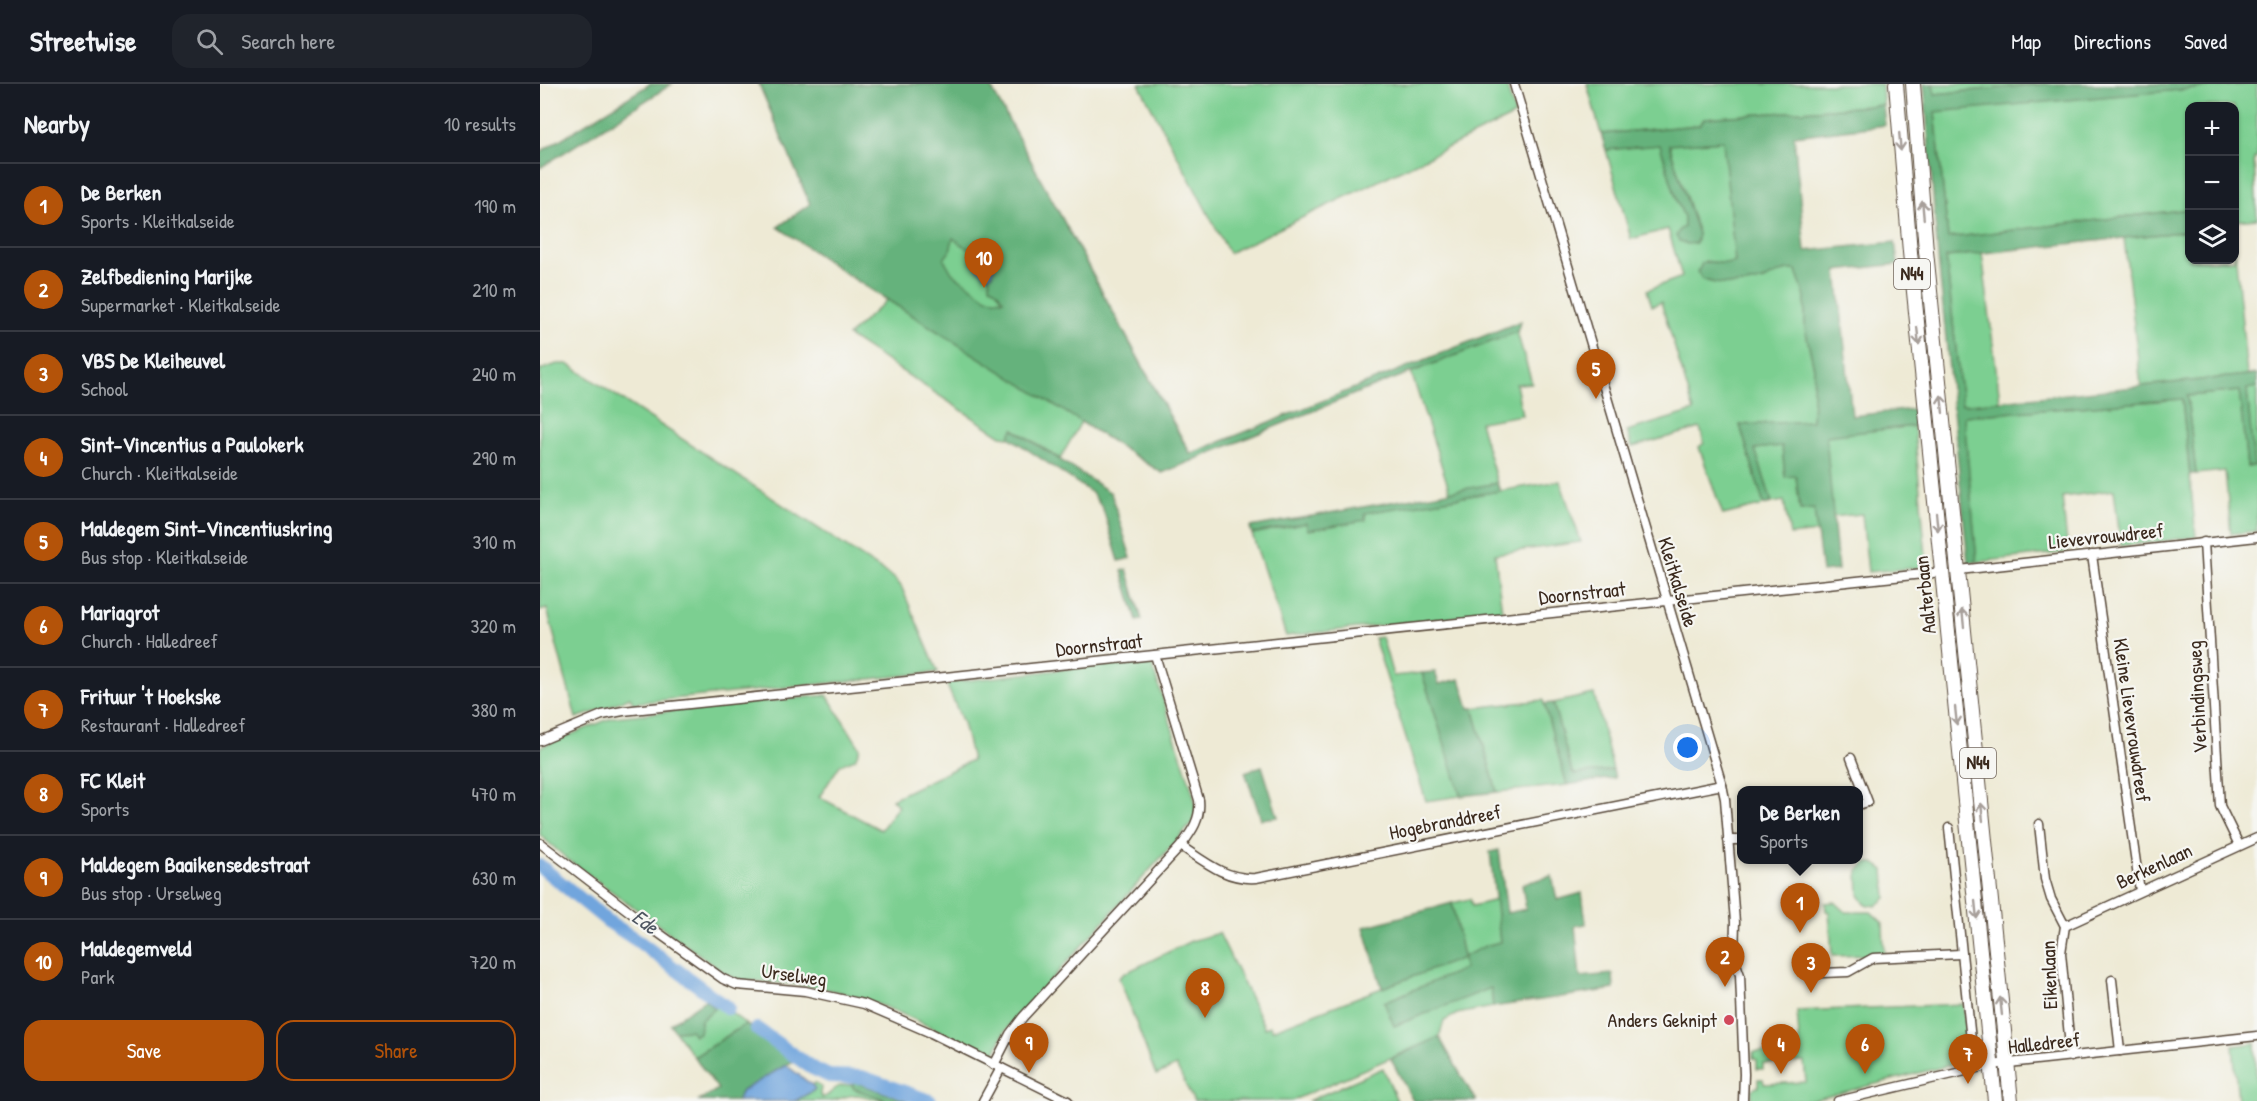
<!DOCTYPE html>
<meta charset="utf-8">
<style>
body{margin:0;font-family:"Patrick Hand",sans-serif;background:#20242c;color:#f1f3f6}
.controls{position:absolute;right:18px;top:18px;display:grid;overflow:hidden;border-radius:12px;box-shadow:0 2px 4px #0004}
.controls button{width:54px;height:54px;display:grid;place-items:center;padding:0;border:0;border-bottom:2px solid #363941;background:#171b24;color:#f1f3f6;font:30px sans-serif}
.you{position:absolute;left:1148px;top:664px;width:21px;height:21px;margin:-15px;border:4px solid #fff;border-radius:50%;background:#1a73e8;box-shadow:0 0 0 9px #1a73e833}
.badge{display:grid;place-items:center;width:39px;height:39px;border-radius:50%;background:#b45309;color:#fff;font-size:20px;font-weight:700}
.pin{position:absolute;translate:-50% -50px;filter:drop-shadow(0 2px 3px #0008)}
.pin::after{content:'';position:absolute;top:32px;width:21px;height:18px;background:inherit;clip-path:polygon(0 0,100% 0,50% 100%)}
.popup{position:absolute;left:1197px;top:702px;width:126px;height:78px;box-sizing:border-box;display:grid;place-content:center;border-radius:12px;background:#171b24;filter:drop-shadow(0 2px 4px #0005);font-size:20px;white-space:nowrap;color:#9ea1a6}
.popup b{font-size:22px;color:#f1f3f6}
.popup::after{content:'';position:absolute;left:50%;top:100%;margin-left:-12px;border:12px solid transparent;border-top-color:#171b24}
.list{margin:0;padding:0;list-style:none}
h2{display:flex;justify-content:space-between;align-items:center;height:78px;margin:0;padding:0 24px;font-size:26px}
h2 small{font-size:20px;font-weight:400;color:#9ea1a6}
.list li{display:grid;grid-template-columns:39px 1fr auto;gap:18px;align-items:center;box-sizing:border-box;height:84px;padding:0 24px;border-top:2px solid #363941}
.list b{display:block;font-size:22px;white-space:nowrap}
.list p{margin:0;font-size:20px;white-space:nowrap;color:#9ea1a6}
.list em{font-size:20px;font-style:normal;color:#9ea1a6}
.actions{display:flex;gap:12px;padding:18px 24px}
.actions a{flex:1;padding:14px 0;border:2px solid #b45309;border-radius:18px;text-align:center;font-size:21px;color:#b45309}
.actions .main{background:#b45309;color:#fff}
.icon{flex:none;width:33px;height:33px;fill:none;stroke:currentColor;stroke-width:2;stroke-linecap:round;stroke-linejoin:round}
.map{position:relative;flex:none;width:1717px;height:1017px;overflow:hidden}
header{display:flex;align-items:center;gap:36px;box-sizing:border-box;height:84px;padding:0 30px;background:#171b24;border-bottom:2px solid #363941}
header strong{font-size:28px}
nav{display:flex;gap:33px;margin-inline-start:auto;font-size:21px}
.search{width:420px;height:54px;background:#20242c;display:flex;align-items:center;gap:15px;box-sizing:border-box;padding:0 21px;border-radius:18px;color:#9ea1a6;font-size:22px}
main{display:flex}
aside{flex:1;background:#171b24}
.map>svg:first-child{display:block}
.green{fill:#7ccf91;stroke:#5c7c58;stroke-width:1.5}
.forest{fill:#65b27b;stroke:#506e4c;stroke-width:1.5;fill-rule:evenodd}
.water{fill:#71a5dd;stroke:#56687e;stroke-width:1.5}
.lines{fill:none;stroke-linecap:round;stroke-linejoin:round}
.river{stroke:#71a5dd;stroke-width:14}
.minor-casing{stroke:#564739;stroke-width:11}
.trunk-casing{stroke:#564739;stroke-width:16}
.minor{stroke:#fff;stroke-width:8}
.trunk{stroke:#fff;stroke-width:14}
.oneway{stroke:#a79f9a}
.poi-dot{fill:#d1495b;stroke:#f6f6f2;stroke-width:2}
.labels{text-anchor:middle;stroke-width:4.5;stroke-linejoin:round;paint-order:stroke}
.shield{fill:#f6f6f2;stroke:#73675e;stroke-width:1.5}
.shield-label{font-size:18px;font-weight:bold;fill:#3b2a1e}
.street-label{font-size:20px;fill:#3b2a1e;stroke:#f6f6f2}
.poi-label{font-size:20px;fill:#3b2a1e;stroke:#f6f6f2;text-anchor:end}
.water-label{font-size:21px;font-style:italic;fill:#4e5561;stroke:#f6f6f2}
</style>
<header>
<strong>Streetwise</strong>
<div class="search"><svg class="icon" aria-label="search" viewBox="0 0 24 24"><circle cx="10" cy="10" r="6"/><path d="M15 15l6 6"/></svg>Search here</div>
<nav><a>Map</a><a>Directions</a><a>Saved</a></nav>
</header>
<main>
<aside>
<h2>Nearby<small>10 results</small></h2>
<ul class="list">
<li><span class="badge">1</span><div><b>De Berken</b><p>Sports · Kleitkalseide</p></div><em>190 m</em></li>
<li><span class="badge">2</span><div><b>Zelfbediening Marijke</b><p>Supermarket · Kleitkalseide</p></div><em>210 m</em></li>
<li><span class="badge">3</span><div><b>VBS De Kleiheuvel</b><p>School</p></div><em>240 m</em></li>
<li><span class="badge">4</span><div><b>Sint-Vincentius a Paulokerk</b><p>Church · Kleitkalseide</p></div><em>290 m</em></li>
<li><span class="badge">5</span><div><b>Maldegem Sint-Vincentiuskring</b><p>Bus stop · Kleitkalseide</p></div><em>310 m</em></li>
<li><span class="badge">6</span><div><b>Mariagrot</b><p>Church · Halledreef</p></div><em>320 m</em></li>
<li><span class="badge">7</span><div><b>Frituur 't Hoekske</b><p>Restaurant · Halledreef</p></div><em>380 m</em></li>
<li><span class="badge">8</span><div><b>FC Kleit</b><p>Sports</p></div><em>470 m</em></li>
<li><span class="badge">9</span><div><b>Maldegem Baaikensedestraat</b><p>Bus stop · Urselweg</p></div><em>630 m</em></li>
<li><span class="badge">10</span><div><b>Maldegemveld</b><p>Park</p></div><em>720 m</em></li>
</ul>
<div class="actions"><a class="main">Save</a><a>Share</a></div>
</aside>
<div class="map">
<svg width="1717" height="1017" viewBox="0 0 1717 1017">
<rect width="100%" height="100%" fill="#f6f6f2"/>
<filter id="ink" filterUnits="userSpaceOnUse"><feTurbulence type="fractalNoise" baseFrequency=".0167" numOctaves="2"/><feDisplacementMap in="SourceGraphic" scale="12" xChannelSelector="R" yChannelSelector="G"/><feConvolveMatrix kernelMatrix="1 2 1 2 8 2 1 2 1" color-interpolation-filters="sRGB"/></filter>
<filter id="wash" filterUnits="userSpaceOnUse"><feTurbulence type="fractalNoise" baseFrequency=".008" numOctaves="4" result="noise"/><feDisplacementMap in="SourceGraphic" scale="24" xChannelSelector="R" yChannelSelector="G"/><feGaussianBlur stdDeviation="1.35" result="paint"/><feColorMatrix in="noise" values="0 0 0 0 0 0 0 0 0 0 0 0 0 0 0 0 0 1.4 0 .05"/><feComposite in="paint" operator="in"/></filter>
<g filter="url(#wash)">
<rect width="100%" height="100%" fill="#eeead5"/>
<!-- green -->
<g class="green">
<polygon points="219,0 449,0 654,376 622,389 541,338 520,375 474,345 469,353 461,352 308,252 347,216 238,143 270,120"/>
<polygon points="599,0 966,0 975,31 689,169"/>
<polygon points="1047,0 1342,0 1343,21 1165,34 1159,41 1061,50"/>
<polygon points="1393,0 1506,0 1394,10"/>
<polygon points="1707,0 1717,0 1717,73 1714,74 1717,135 1695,137 1694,22 1650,22 1649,125 1408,154 1395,27"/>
<path d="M1184,57L1195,178L1190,180L1165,177L1158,188L1162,195C1179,202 1202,202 1220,197C1233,193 1242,184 1256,186L1265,213V244L1274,284L1272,337L1200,341L1224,421L1183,431L1159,363L1164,359L1160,344L1092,363L1087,347L1154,327L1121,218L1112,222L1107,206L1142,193L1128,145L1091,155L1066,66L1120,60L1137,117L1144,133V143L1158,150L1129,60Z"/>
<polygon points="1649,147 1650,176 1694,176 1695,165 1707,291 1601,302 1584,154"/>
<polygon points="1442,169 1460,317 1422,321 1406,173"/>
<polygon points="977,248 992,299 976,300 982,331 940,338 957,399 910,408 871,288"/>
<polygon points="17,280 28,280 354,494 361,502 398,588 93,619 90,613 61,626 36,634 7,525 0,527 0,286"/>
<polygon points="1717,303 1717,447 1691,450 1685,387 1656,390 1647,312 1700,307 1707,383 1713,382 1707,304"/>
<polygon points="1642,315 1656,453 1581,462 1574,406 1522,413 1528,468 1437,478 1423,332"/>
<polygon points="1374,342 1387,483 1328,488 1322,430 1292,433 1285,351"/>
<polygon points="1242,361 1245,392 1256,392 1260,426 1274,425 1277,448 1250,451 1244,417 1232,419 1215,365"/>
<polygon points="1020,397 1041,458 955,470 962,528 746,552 712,450 767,439 769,446 825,436 824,429"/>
<polygon points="842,553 853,592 882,589 921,712 886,717 834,554"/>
<path d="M603,576L609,577L612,581L654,712L656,726L652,739L465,947L453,973C399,948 345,917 286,905C258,899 228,898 199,896L189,892L27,775L0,751V663L74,633L287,611L320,664L315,675L300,681L279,713L341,746L358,722L352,715L432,676L423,639L406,599Z"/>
<polygon points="1054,610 1073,686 1035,690 1032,688 1013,619"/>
<polygon points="1003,616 1027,701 957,708 933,624"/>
<polygon points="1327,779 1334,779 1344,786 1346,814 1336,822 1325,820 1319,811 1318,786"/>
<polygon points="930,815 932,822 956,816 960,858 945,862 925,884 854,942 951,903 953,923 917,930 904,937 899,953 751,1017 654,1017 636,982 616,991 579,894 583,890 651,857 679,849 725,944 730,942 732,946 923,873 912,819"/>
<polygon points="1295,818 1306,828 1331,828 1343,839 1344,871 1292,872 1289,828 1286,827 1285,819"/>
<polygon points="170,913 206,940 154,973 135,947 150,946 159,942 161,936 175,924 165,916"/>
<polygon points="1423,920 1430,976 1269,1017 1211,1017 1212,1005 1218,1003 1218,995 1223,995 1224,1000 1266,998 1264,978 1223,980 1223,985 1217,985 1217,976 1213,974 1213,968 1260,966 1257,927"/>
<polygon points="1715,959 1717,1017 1698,1017 1693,962"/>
<polygon points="843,984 857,1017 768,1017"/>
<path d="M275,999L281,1003L280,1010L282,1014C295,1010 291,1000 312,1001L314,1005L345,1015C334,1017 328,1012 317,1011C307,1011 299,1016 289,1017C278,1017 267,1017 255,1017L273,1007L272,1001Z"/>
</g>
<!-- forest -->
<g class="forest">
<polygon points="110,0 132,0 0,84 0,68"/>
<path d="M219,0H449L650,370L981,237L977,248L817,309L622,389L308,191L238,143L270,120ZM413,154C426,164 437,172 454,173L452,190L449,192L450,202L457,207L463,216L447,214L412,189L404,175L410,167Z"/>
<polygon points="1384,0 1393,0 1395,10 1506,0 1707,0 1395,28 1408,154 1649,125 1649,147 1406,173 1422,321 1717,290 1717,303 1707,305 1714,382 1707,383 1699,307 1647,312 1656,390 1650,390 1642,315 1424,332 1437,478 1428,479 1398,174"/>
<path d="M1343,21L1345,41L1254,52L1265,167L1355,158L1358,180L1297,187L1312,332L1373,325L1374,342L1286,352L1298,486L1282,488L1274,425L1260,426L1256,392L1245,393L1242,362L1215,365L1232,419L1224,421L1200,341L1272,337L1274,284L1265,244V213L1256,186C1243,184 1233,193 1220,197C1202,202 1179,202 1162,195L1158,188L1162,179C1173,175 1184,183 1195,178L1183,57L1129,61L1158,150L1156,159L1147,160L1139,157L1136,152L1140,145L1144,143V133L1137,117L1120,61L1066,66L1061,50L1159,41L1165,34Z"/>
<polygon points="473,345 571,409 591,474 579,477 563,425 552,409 469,353"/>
<polygon points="957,399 960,407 825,429 826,436 768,446 766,439 712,450 710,443"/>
<polygon points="587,485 602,536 597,537 582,487"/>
<polygon points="895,588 899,600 920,595 929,624 933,624 957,708 921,712 882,589"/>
<polygon points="1013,619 1032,688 1035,690 1073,686 1075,694 1027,701 1004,620"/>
<polygon points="722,682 738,733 721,735 705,688"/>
<polygon points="959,766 967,829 986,825 982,800 1012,792 1017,816 1042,809 1046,840 1035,842 1040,893 1073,890 1074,905 953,923 951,904 854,942 844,918 924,885 923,874 842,904 824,843 912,819 923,873 945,862 960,858 950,768"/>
<polygon points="165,916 175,924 161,936 159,949 154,951 150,946 135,947 130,940"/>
<polygon points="206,940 256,975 202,1007 197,1017 159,1017 178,1005 154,973"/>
<polygon points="899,953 936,1017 873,1017 851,975"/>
<polygon points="315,998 367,1017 342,1017 344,1015 314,1005 312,1001"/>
</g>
<!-- water -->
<g class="water">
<polygon points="432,172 454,173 456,180 452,190 447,193 431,179"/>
<polygon points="246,981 272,1001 275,1005 273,1007 255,1017 197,1017 202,1007"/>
</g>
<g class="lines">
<!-- river -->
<g class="river">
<polyline points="0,782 69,838 98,857 188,924"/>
<polyline points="217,945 272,984 289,992 322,993 390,1017"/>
</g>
</g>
</g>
<g filter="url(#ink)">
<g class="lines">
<defs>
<g id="minor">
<polyline points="974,0 1182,701 1185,715 1195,838 1194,874 1200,891 1204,990 1203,1017"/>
<polyline points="1664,458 1680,722 1699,761"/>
<polyline points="1552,471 1600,807"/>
<polyline points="1419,486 1717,453"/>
<polyline points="0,657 62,631 83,627 1402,488"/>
<polyline points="1311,674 1328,718 1318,721"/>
<polyline points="1499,740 1505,795 1511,815 1525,842 1521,869 1531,973"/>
<polyline points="1409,744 1434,985"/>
<polyline points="1188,756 1202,756"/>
<polyline points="0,759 99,835 183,895 197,901 265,907 324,920 391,949 528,1017"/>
<path d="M641,762C665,778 686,796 716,794L1182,701"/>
<polyline points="1525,842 1717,754"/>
<polyline points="1282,889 1308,888 1333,874 1421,870"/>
<polyline points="1572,896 1580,967"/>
<path d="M454,981L470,950L483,933L641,762C652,747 661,735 659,716L615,571"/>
<polyline points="443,1017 461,984"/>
<polyline points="1298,1017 1451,981 1717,952"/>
</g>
<g id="trunk">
<polyline points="1356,0 1370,168 1455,1017"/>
<polyline points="1373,0 1386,167 1471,1017"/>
</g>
</defs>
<!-- minor casing -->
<use href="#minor" class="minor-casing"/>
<!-- trunk casing -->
<use href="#trunk" class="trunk-casing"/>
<!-- minor -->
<use href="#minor" class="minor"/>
<!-- trunk -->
<use href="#trunk" class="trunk"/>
</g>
<!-- one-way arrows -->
<defs><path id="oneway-shaft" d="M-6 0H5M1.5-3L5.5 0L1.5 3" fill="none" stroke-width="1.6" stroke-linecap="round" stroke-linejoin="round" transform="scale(1.5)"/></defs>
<g class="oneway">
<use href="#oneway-shaft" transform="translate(1360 58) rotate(85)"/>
<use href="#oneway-shaft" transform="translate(1383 126) rotate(-95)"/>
<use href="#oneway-shaft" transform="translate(1378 252) rotate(84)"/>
<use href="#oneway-shaft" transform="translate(1402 320) rotate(-96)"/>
<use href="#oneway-shaft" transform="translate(1397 438) rotate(84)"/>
<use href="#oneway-shaft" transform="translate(1423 534) rotate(-96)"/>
<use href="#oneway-shaft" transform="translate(1416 632) rotate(84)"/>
<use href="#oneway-shaft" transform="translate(1442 728) rotate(-96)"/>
<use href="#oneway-shaft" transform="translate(1436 826) rotate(84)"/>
<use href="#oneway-shaft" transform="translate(1461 922) rotate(-96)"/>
</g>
</g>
<!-- markers -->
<circle class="poi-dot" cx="1189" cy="936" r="6"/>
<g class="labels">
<!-- shield labels -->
<g class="shield">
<rect x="1354" y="175" width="36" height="30" rx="4.5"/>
<rect x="1420" y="664" width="36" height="30" rx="4.5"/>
</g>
<g class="shield-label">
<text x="1372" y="196">N44</text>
<text x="1438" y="685">N44</text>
</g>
<!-- street labels -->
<g class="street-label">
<text transform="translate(1566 452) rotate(-6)" y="7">Lievevrouwdreef</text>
<text transform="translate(1138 498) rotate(73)" y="7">Kleitkalseide</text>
<text transform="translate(1042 509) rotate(-6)" y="7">Doornstraat</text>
<text transform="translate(1385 511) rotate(-96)" y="7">Aalterbaan</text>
<text transform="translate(559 561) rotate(-6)" y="7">Doornstraat</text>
<text transform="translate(1657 613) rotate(-93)" y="7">Verbindingsweg</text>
<text transform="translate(1592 636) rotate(82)" y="7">Kleine Lievevrouwdreef</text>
<text transform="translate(905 738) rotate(-11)" y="7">Hogebranddreef</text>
<text transform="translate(1614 782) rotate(-25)" y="7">Berkenlaan</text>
<text transform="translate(254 891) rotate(8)" y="7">Urselweg</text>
<text transform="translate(1509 891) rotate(-92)" y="7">Eikenlaan</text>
<text transform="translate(1504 959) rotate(-6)" y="7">Halledreef</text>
</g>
<!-- poi labels -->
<g class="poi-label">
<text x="1177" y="943">Anders Geknipt</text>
</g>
<!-- water labels -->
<g class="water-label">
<text transform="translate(105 838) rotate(36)" y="7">Ede</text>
</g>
</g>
</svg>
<div class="controls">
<button>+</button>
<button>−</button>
<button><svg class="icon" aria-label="layers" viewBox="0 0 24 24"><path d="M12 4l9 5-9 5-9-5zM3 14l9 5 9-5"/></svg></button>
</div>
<div class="you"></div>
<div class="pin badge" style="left:1260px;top:849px">1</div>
<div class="popup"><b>De Berken</b>Sports</div>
<div class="pin badge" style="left:1185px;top:903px">2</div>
<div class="pin badge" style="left:1271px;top:909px">3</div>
<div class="pin badge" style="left:1241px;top:990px">4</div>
<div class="pin badge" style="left:1056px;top:315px">5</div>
<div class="pin badge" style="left:1325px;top:990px">6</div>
<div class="pin badge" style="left:1428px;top:1000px">7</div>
<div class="pin badge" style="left:665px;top:934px">8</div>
<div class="pin badge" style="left:489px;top:989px">9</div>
<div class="pin badge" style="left:444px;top:204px">10</div>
</div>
</main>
